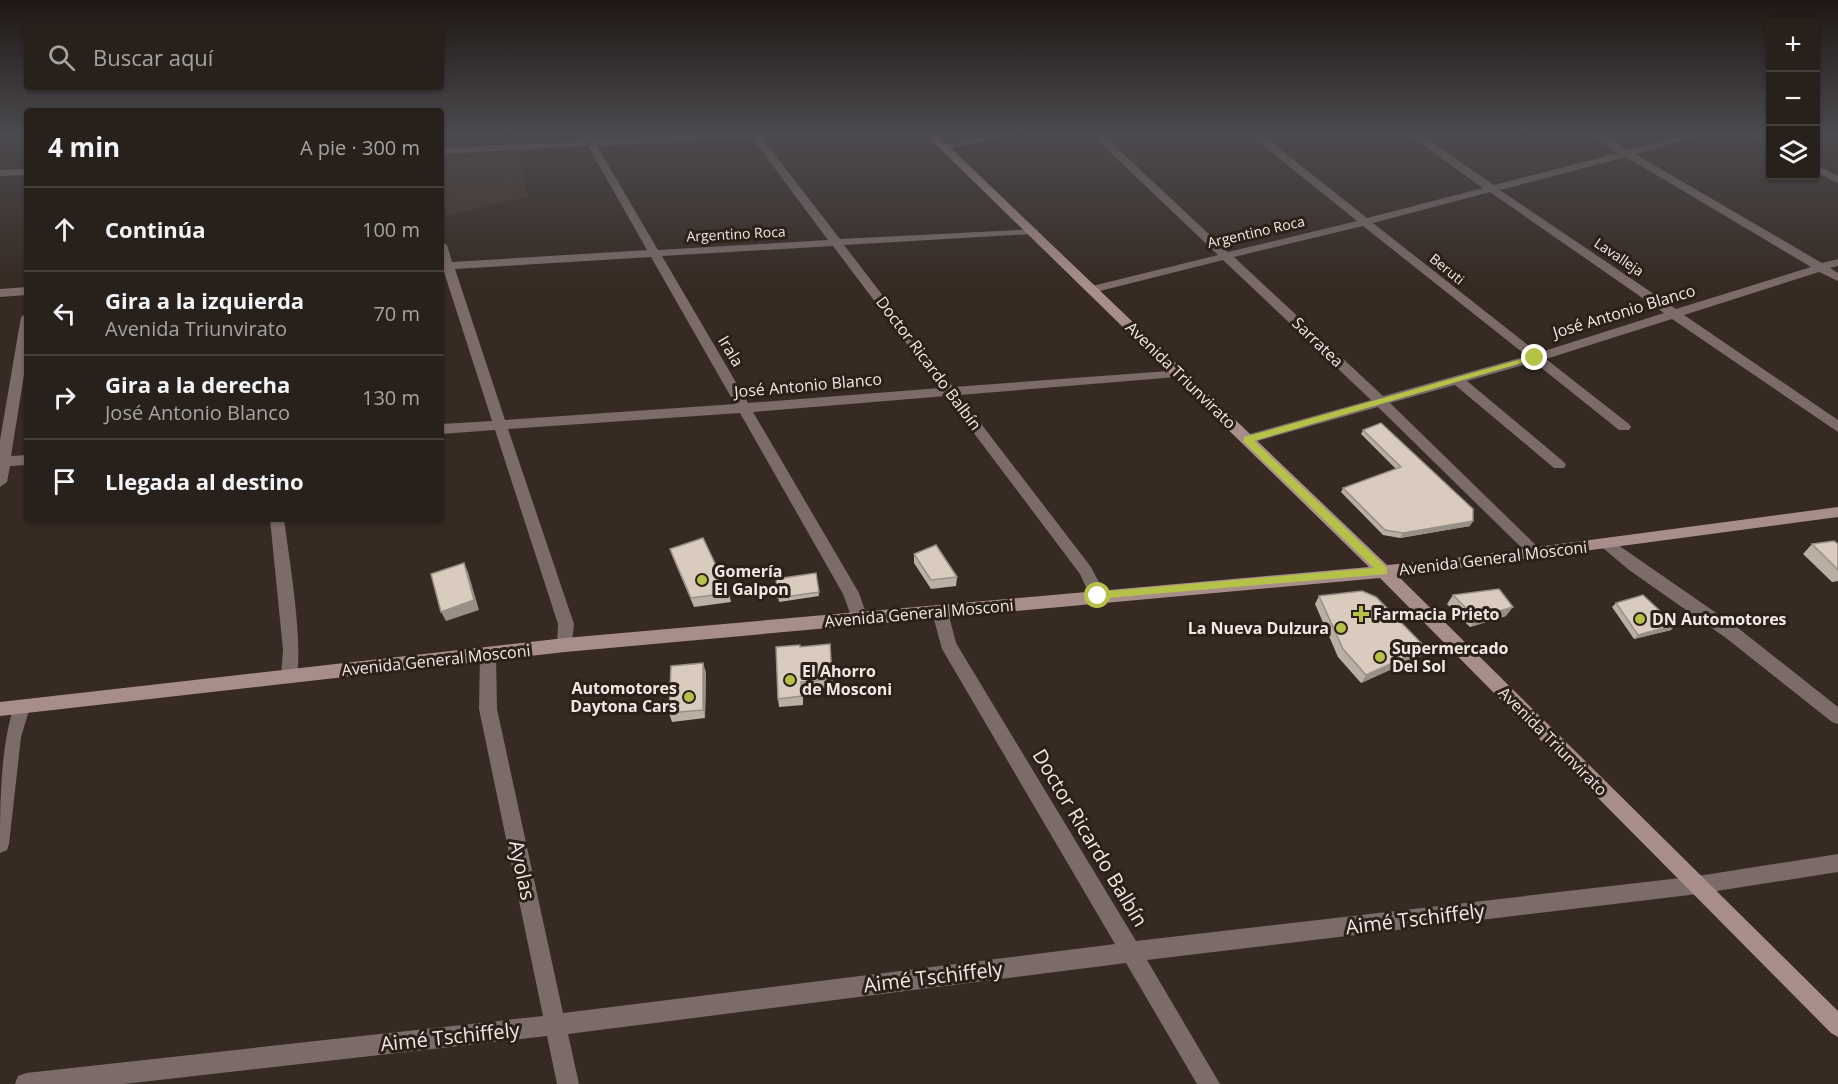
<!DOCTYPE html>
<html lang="es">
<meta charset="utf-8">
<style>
body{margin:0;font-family:"Open Sans",sans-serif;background:#342d27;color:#f1f3f6}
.controls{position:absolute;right:18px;top:18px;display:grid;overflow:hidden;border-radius:6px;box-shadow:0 2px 4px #0004}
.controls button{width:54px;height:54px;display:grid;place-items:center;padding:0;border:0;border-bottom:2px solid #443e39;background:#28201a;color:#f1f3f6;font:30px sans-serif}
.stop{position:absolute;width:18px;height:18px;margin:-14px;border:4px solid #b6c148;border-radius:50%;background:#fff}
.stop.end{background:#b6c148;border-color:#fff;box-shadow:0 2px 6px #0008}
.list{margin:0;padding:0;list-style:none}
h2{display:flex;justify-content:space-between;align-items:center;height:78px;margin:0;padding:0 24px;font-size:26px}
h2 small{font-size:20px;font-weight:400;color:#a5a3a2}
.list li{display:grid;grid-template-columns:39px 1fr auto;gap:18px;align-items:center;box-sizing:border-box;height:84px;padding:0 24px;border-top:2px solid #443e39}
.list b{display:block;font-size:22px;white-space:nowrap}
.list p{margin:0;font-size:20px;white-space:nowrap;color:#a5a3a2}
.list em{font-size:20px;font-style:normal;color:#a5a3a2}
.icon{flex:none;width:33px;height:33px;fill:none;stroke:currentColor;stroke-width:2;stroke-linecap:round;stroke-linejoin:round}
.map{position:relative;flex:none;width:1838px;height:1084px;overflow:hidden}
.search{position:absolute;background:#28201a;box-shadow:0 2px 4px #0004;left:24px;top:24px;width:420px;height:66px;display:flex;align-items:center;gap:15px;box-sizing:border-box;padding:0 21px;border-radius:6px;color:#a5a3a2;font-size:22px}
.panel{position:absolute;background:#28201a;box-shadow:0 2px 4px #0004;left:24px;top:108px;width:420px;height:414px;border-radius:6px}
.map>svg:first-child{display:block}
.built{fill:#453329}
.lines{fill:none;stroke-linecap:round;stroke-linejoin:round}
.street{fill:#7b6b69;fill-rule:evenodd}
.secondary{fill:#a88e8b;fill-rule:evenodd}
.wall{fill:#bbafa4}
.shaded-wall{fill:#988f86}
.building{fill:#d9ccbf;stroke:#988f86;stroke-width:1.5}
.route{fill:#b6c148}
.poi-dot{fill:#b6c148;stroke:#2c2019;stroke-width:2}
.labels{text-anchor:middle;stroke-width:6;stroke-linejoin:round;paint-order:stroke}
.far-street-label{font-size:14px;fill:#f0e8e3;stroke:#2c2019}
.street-label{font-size:16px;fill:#f0e8e3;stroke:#2c2019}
.poi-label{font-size:16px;font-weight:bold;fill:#f0e8e3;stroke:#2c2019;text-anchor:start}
.near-street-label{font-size:20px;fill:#f0e8e3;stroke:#2c2019}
</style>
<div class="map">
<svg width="1838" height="1084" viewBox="0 0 1838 1084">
<rect width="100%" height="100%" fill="#362a22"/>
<!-- built -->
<polygon class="built" points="517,151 528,197 447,215 441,195 441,161"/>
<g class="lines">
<!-- street -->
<g class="street">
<path d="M580,133H590L594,140L724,133H792L787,136L761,137L840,239L1036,229L1038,231L1032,234L844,245L953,387L1182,370L1183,373L1182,376L1177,377L959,395L1091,567L1106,596L1104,600L1098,602L1092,600L1080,574L946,396L753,412L859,593L868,619L866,624L860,625L854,624L843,594L740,413L508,429L574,624L571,650L565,652L559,650L557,645L558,624L495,430L441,434V424L492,421L443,269H441V242L447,245L452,262L647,250L588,146L441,154V148L584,141ZM752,138L828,240L658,250L597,146ZM833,246L940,388L748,403L662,256ZM651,257L735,404L505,420L455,269Z"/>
<polygon points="998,133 1019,133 944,150 939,147"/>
<path d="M1090,133H1101L1228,252L1357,221L1248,133H1260L1367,218L1483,188L1406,133H1418L1494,185L1618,153L1587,133H1600L1628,150L1693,133H1711L1635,154L1822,263L1838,259V266L1830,268L1838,273V281L1819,272L1684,315L1838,420V432L1672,319L1546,359L1629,424L1631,427L1629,430H1619L1534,362L1467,381L1564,462L1566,465L1564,468H1554L1455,385L1390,403L1545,554L1542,558H1532L1378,407L1247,444L1242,442L1240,439L1242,436L1371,400L1223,260L1092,293L1088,291V287L1218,255ZM1626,157L1811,267L1676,309L1500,190ZM1490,192L1664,313L1538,353L1373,223ZM1363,226L1527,356L1383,396L1234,257Z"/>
<polygon points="1745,133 1758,133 1770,140 1770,147"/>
<polygon points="1816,165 1838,176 1838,183 1816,172"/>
<polygon points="27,169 27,175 0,176 0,170"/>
<polygon points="27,287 27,295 0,297 0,289"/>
<polygon points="27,313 27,356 11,456 27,455 27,465 10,466 7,482 0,487 0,440 21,317"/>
<path d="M270,519H284C288,550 306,658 295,681L289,683L283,681L281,676L283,650Z"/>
<polygon points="1608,538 1738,628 1838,707 1838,724 1832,722 1726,638 1629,570 1603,548 1600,544 1603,540"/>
<polygon points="940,606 946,608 948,612 956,643 1136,941 1698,876 1838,854 1838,872 1698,894 1147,960 1220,1084 1197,1084 1126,963 568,1034 579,1084 557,1084 547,1036 124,1084 15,1084 18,1076 26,1073 543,1016 479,709 480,654 482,649 488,647 494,649 496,654 497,709 563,1013 1115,944 942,649 932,612 934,608"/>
<path d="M21,700L27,702L30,707L21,737L9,844L7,850L0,853C0,804 0,748 15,702Z"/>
</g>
<!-- secondary -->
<polygon class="secondary" points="924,133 935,133 1387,565 1433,561 1838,507 1838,517 1398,576 1838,1011 1838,1037 1831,1033 1380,578 565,652 0,716 0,702 565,638 1369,567"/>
</g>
<!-- wall -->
<g class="wall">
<polygon points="1363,430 1470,526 1400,538 1383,535 1341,492 1343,488 1396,469 1361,434"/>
<polygon points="1812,544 1838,544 1838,581 1832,582 1803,554"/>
<polygon points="670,549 729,593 731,602 694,607 673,558"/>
<polygon points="914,554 957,577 956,586 931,589 914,563"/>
<polygon points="816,573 819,596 779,602 776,579"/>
<polygon points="1453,595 1506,616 1470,627 1447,604"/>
<polygon points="1319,596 1426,648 1421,656 1361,683 1338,657 1315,604"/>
<polygon points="1616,603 1675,625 1671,630 1634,639 1612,607"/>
<polygon points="830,644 833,687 803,691 803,705 779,707 778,699 800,647"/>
<polygon points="706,672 705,718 672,722 669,713"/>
</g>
<!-- shaded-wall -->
<g class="shaded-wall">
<polygon points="1473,521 1470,526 1400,538 1403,533"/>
<polygon points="464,563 468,572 479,610 446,621 441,612"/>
<polygon points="1513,607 1506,616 1470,627 1476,618"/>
<polygon points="1675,625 1671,630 1634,639 1638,635"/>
<polygon points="1426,648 1421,656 1361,683 1366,675"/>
<polygon points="703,663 706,672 705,718 703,710"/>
</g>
<!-- building -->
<g class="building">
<polygon points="1381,423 1473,509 1473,521 1403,533 1385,530 1343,488 1401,467 1363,430"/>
<polygon points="703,538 729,593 691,598 670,549"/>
<polygon points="1834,541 1838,544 1838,570 1812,544"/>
<polygon points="936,545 957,577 931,580 914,554"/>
<polygon points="464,563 474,600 441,612 431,574"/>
<polygon points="816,573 819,592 778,598 776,579"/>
<polygon points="1499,589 1513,607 1476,618 1453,595"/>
<polygon points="1362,591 1376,597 1426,648 1366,675 1343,649 1319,596"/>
<polygon points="1643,595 1675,625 1638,635 1616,603"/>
<polygon points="830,644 832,679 801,682 802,696 778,699 776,647 800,645 800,647"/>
<polygon points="703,663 703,710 669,713 671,666"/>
</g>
<!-- sky -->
<linearGradient id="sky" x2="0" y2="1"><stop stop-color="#1e1713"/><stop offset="0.47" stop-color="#4c4a4f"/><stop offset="1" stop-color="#4c4a4f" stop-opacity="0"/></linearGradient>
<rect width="1838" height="285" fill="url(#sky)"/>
<!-- route -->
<polygon class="route" points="1532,356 1539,358 1254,441 1387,568 1387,574 1095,599 1095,593 1098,592 1374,568 1244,442 1244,437"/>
<!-- markers -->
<g class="poi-dot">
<circle cx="702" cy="580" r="6"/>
<path d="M1358 605h6v6h6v6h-6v6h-6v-6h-6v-6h6z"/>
<circle cx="1640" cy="619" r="6"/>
<circle cx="1341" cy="628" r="6"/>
<circle cx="1380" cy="657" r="6"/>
<circle cx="790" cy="680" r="6"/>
<circle cx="689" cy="697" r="6"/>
</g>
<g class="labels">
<!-- far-street labels -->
<g class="far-street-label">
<text transform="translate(1256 232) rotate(-13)" y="5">Argentino Roca</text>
<text transform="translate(736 234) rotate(-3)" y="5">Argentino Roca</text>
<text transform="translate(1619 257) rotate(34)" y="5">Lavalleja</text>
<text transform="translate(1447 269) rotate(39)" y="5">Beruti</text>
</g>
<!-- street labels -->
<g class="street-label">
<text transform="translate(1624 311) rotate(-17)" y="6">José Antonio Blanco</text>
<text transform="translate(1318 342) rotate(44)" y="6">Sarratea</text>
<text transform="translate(731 351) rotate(59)" y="6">Irala</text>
<text transform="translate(929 363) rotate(53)" y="6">Doctor Ricardo Balbín</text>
<text transform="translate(1181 375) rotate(44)" y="6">Avenida Triunvirato</text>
<text transform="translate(808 385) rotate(-5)" y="6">José Antonio Blanco</text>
<text transform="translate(1493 558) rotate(-7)" y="6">Avenida General Mosconi</text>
<text transform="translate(919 613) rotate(-5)" y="6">Avenida General Mosconi</text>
<text transform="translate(436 660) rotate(-6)" y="6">Avenida General Mosconi</text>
<text transform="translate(1553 741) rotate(45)" y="6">Avenida Triunvirato</text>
</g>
<!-- poi labels -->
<g class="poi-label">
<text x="714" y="577">Gomería<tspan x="714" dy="18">El Galpon</tspan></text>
<text x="1373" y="620">Farmacia Prieto</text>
<text x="1652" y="625">DN Automotores</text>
<text x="1329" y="634" text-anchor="end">La Nueva Dulzura</text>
<text x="1392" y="654">Supermercado<tspan x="1392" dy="18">Del Sol</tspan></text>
<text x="802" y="677">El Ahorro<tspan x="802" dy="18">de Mosconi</tspan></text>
<text x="677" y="694" text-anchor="end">Automotores<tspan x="677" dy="18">Daytona Cars</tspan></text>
</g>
<!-- near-street labels -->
<g class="near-street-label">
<text transform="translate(1090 838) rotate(59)" y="7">Doctor Ricardo Balbín</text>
<text transform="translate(522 870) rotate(78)" y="7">Ayolas</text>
<text transform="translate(1415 919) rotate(-7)" y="7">Aimé Tschiffely</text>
<text transform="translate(933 977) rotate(-7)" y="7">Aimé Tschiffely</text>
<text transform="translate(450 1037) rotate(-6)" y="7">Aimé Tschiffely</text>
</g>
</g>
</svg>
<div class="controls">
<button>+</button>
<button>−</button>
<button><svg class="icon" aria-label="layers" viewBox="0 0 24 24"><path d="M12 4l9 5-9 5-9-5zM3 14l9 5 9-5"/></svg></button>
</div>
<div class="stop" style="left:1098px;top:596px"></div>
<div class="stop end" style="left:1535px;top:358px"></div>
<div class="search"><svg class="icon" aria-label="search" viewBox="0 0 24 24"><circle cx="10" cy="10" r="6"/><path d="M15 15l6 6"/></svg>Buscar aquí</div>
<section class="panel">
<h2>4 min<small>A pie · 300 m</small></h2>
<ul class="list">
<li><svg class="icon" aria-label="ahead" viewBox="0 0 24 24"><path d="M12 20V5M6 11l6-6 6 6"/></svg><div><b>Continúa</b></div><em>100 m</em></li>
<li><svg class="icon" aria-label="left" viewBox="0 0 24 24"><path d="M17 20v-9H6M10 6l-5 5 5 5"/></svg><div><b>Gira a la izquierda</b><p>Avenida Triunvirato</p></div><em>70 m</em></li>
<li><svg class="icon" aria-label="right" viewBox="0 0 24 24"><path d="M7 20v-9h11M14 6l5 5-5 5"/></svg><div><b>Gira a la derecha</b><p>José Antonio Blanco</p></div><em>130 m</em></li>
<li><svg class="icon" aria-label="arrive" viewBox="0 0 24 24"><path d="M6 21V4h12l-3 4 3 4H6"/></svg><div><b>Llegada al destino</b></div></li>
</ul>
</section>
</div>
